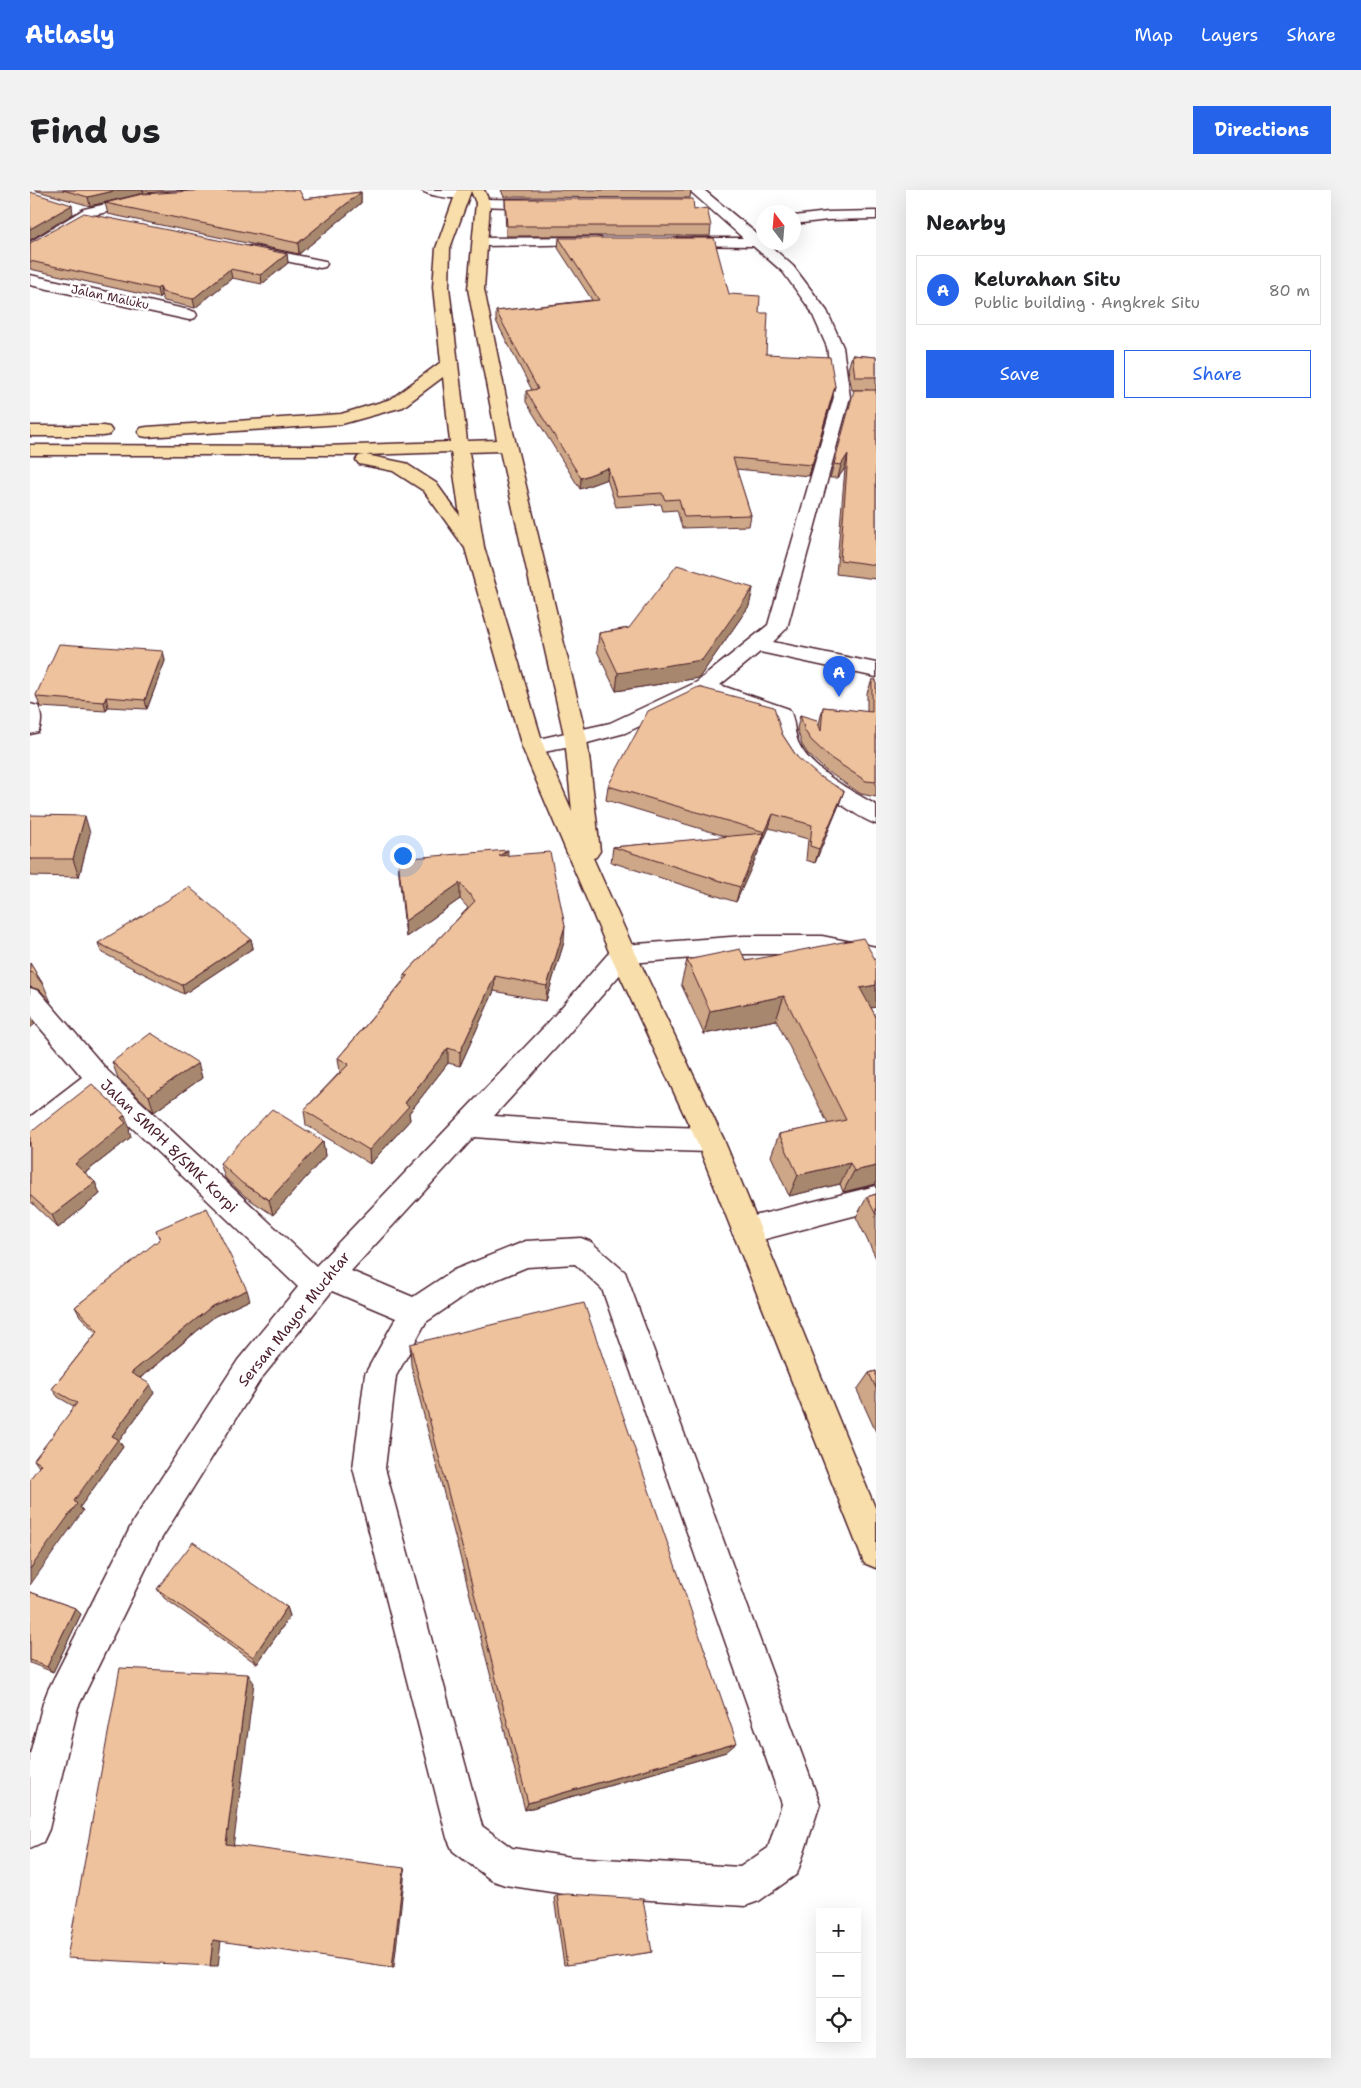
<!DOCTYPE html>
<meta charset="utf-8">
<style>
body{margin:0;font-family:"Shantell Sans",sans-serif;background:#f2f2f2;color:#202124}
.controls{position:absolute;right:15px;bottom:15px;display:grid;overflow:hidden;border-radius:0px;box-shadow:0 5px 20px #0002}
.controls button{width:45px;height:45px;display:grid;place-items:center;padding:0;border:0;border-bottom:1px solid #e0e0e0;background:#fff;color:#202124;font:25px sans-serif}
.compass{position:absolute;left:726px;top:15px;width:45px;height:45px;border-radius:50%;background:#fff;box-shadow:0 5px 20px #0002;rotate:344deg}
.you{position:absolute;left:372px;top:665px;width:18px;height:18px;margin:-12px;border:4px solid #fff;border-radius:50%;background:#1a73e8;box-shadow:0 0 0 8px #1a73e833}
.badge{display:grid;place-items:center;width:32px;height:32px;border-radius:50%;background:#2563eb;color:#fff;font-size:16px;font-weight:700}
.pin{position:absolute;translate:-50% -41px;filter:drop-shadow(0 1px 2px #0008)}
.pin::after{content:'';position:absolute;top:26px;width:18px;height:15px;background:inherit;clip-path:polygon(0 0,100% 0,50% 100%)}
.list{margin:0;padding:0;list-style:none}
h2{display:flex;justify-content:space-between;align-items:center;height:65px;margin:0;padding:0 20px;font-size:21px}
h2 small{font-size:16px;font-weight:400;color:#757577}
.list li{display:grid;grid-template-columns:32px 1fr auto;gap:15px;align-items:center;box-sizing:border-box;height:70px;margin:0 10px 10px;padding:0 10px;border:1px solid #e0e0e0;border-radius:0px}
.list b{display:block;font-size:19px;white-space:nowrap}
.list p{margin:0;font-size:16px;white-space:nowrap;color:#757577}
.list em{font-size:16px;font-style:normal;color:#757577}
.actions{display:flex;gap:10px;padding:15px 20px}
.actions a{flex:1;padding:11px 0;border:1px solid #2563eb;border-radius:0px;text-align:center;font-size:18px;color:#2563eb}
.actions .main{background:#2563eb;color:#fff}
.icon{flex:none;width:28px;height:28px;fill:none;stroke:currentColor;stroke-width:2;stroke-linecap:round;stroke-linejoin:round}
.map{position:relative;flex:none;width:846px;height:1868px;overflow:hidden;border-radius:0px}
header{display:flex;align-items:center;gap:30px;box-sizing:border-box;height:70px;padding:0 25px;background:#2563eb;color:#fff}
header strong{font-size:24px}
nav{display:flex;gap:28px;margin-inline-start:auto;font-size:18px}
.intro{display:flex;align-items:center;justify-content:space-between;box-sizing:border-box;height:120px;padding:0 30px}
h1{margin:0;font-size:35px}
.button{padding:12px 22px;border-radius:0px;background:#2563eb;color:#fff;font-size:18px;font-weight:700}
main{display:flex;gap:30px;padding:0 30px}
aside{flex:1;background:#fff;border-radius:0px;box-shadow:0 5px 20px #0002}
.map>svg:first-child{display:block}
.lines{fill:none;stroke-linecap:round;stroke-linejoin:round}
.minor-casing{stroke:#4a1f2b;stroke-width:3}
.highway-casing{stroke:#4a1f2b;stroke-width:3}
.minor{fill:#fff;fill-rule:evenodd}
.highway{fill:#f8deab;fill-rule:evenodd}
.wall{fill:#cda787;stroke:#4a1f2b}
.shaded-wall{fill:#a7886e;stroke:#4a1f2b}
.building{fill:#eec29d;stroke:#4a1f2b}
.labels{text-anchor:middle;stroke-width:5;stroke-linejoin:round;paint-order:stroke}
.far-street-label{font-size:12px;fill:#4a1f2b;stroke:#fff}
.street-label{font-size:15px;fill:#4a1f2b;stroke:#fff}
</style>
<header>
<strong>Atlasly</strong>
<nav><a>Map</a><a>Layers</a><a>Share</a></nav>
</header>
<div class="intro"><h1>Find us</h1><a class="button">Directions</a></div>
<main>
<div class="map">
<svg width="846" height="1868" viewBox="0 0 846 1868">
<rect width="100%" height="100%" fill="#fff"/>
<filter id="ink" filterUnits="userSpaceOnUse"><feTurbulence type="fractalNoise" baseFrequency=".02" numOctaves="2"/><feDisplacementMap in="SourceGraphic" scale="10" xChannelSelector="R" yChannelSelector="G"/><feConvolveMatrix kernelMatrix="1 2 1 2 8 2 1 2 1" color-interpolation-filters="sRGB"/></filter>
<g filter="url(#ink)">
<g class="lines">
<defs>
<g id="minor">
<path d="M391,0H426L436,2L438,5C432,12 397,6 391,0Z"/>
<path d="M659,0H674L733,49L734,52H736L763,76L797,121L813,157L820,207L757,438L743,452L846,473V487L730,462L690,495L759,519C766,530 763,544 770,556C783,581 822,601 846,615V634C834,630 823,622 812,615C774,592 748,575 741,528L675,505L595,543L546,556L503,564L495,562L492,557L495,552L580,533L667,492L738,435L804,207L797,157L781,121L753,82L723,56L644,55L642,52L644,49L649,48H713Z"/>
<polygon points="112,6 119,10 117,13 64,25 5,61 0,62 0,52 54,19"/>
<polygon points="453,9 512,10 519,14 512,18 448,16 446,13 448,10"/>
<polygon points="846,21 846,29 798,30 764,34 764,26 798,22"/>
<polygon points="566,47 571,48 573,51 571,54 450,56 445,55 443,52 445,49 450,48"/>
<polygon points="221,56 290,70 295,71 297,74 295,77 290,78 216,63 214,60 216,57"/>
<polygon points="0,85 159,120 165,122 167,125 165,128 159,130 0,95"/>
<path d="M0,514L8,516C12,524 12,535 8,542L0,544Z"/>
<path d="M714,746H792L846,757V775L792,764H714L600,773L534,849L464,926L607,936L680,938L690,942L694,950L690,958L680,962L607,960L444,947L321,1081L383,1107L424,1080L496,1051L551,1048L561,1052L595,1082L790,1614L767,1684L729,1711L715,1716L541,1705L475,1695L461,1690L423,1661L417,1648L323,1278L335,1184L366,1128L302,1101L230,1190L128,1354L48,1517L19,1639L13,1652L0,1658V1564L13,1513L18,1500L104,1330L208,1170L268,1097L68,905L10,951L0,955V927L52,887L0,826V798L9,801L78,881L286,1076L516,835L584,757L593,755ZM545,1074L572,1099L752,1614L738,1658L710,1677L541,1667L482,1658L452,1636L355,1278L366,1186L396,1132L446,1098L497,1077Z"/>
<polygon points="846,996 846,1020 716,1054 706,1050 701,1041 706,1032 716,1028"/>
</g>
<g id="highway">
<path d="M427,0H454L460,13L454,99L483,242L557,549L570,661L566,667L563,668L606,764L694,950L846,1320V1378L834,1373L666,950L580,764L492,557L435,358L394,301L363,281L329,274L326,270L329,266L334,265H0V255L294,256L420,252L413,187L373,217L312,234L117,247L111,246L108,242L111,238L117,237L311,224L361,209L411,172L403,97L406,58ZM441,1L446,13L438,99L467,250L437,251L419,97L420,58ZM470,261L535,549L542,621L514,557L454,357L439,262ZM421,262L430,326L406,293L375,273L336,265Z"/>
<polygon points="0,236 73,236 79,237 82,241 79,245 73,246 0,246"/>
</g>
</defs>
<!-- minor casing -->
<use href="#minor" class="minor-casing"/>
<!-- highway casing -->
<use href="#highway" class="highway-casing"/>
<!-- minor -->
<use href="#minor" class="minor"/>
<!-- highway -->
<use href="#highway" class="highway"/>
</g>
<!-- wall -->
<g class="wall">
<polygon points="4,0 158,0 114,3 60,16"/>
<polygon points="471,0 661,0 660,8 474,7"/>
<polygon points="331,2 331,13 269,64 78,24 75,13 274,9"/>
<polygon points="475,9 664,20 681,36 680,46 476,46 475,19"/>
<polygon points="529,48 699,104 729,123 736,164 802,207 779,286 706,279 721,325 719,336 652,338 647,320 633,321 631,314 586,317 577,289 550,299 496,212 496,201 502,200 466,131 466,121 562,110 528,58"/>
<polygon points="0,53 257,64 258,73 232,94 202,88 165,118 134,111 131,105 129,108 0,79"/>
<polygon points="822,165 846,167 846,389 806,384 815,278 808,288 800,288 804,274 838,200 822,200 818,179"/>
<polygon points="723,398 719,416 669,488 586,501 567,461 569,443 599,438"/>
<polygon points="133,461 135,471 117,519 78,517 76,521 10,517 6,505"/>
<polygon points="842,490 846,490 846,607 831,604 795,580 778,564 772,555 767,539 770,525 789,534 793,517 837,522 837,503"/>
<polygon points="752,544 767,567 809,615 785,673 776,670 778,649 739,638 706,712 581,672 583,657 698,647 576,610 578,596"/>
<polygon points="0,625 60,643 49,687 0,686"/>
<polygon points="477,666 534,752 516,811 464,801 430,876 418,873 379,923 380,930 340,974 276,935 274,920 310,882 308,868 374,790 374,785 438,718 430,709 376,747 369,685 368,669"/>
<polygon points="221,749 223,758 154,804 71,762 68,753"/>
<polygon points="657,770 846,771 846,817 841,818 846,827 846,995 813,1002 810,994 759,1006 741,966 749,944 798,934 746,830 674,844 651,794"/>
<polygon points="0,773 14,796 21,812 10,800 0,797"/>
<polygon points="82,872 168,873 172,888 124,922 88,888"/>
<polygon points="100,939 99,940 101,947 55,983 65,992 70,1004 28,1038 0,1011 0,941"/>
<polygon points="293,951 295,966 243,1025 216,1007 195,988 190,973"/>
<polygon points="846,1004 846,1068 826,1027 837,1007"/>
<polygon points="126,1040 220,1110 185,1126 110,1189 124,1203 89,1251 93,1257 50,1317 53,1321 9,1277 4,1270 45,1217 28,1207 22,1199 66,1143 50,1126 45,1117 130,1050"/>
<polygon points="380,1154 696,1562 495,1620 381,1175"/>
<polygon points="846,1181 846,1242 827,1200 839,1183"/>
<polygon points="127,1399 257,1417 260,1426 227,1474 134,1408"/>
<polygon points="0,1402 45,1418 51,1424 23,1482 0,1473"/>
<polygon points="527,1705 622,1762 534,1775 524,1708"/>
</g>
<!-- shaded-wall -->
<g class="shaded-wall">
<polygon points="88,0 113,0 114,3 60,16 58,7"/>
<polygon points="331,2 331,13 269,64 268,53"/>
<polygon points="42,15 43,24 0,50 0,39"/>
<polygon points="257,64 258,73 232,94 231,85"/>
<polygon points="200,79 202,88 165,118 163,109"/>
<polygon points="130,96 131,105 129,108 127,99"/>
<polygon points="805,196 802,207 779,286 782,275"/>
<polygon points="818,264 815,278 808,288 811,275"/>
<polygon points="578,278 577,289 550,299 551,288"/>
<polygon points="723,398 719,416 669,488 586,501 588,483"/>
<polygon points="133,461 135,471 117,519 115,510"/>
<polygon points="76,507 78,517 76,521 74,512"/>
<polygon points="814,601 809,615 785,673 789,659"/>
<polygon points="743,624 739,638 731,656 735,642"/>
<polygon points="55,626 60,643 49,687 43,669"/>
<polygon points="734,643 730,658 706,712 710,697"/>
<polygon points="478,660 477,676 469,666"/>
<polygon points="430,693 430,709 376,747 375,731"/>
<polygon points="535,736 534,752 516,811 517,796"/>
<polygon points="221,749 223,758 154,804 152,795"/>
<polygon points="465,786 464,801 430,876 430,862"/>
<polygon points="846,795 846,817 820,822 830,798"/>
<polygon points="754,806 746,830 674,844 680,821"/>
<polygon points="0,824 5,834 0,838"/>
<polygon points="418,858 418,873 379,923 380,930 340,974 339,960"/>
<polygon points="168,873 172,888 124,922 119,906"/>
<polygon points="95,925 100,939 99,940 101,947 51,986 45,974 91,928"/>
<polygon points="293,951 295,966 243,1025 239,1010"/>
<polygon points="820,973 810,994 759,1006 768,985"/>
<polygon points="846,976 846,994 813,1002 824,981"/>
<polygon points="65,992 70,1004 28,1038 22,1025"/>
<polygon points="217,1100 220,1110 185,1126 105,1192 101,1183 182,1116"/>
<polygon points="120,1194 124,1203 89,1251 93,1257 50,1317 53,1321 0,1395 0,1379 44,1311 82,1246"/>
<polygon points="257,1417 260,1426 227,1474 223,1467"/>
<polygon points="45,1418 51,1424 23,1482 17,1477"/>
<polygon points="218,1484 224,1493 203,1658 196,1654"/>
<polygon points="707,1553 696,1562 495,1620 498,1613"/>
<polygon points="374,1678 375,1681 364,1777 362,1777"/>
<polygon points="183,1750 191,1751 188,1776 180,1776"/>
</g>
<!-- building -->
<g class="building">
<polygon points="33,0 88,0 58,7"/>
<polygon points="179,0 269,0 274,9 331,2 268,53 75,13 112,4"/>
<polygon points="0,2 42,15 0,39"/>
<polygon points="475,9 663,9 664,20 677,18 681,36 477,36"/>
<polygon points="54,23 257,64 231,85 200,79 163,109 132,102 130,96 127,99 0,71 0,53"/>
<polygon points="529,48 684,48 699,104 730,106 729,123 738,123 736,164 800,167 805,196 782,275 703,268 721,325 654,327 649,309 635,310 632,303 587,306 578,278 551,288 496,201 508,199 466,121 569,110"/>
<polygon points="822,165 846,167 846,187 825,187"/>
<polygon points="824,200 846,200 846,375 810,370 818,264 811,275 804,274"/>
<polygon points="647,375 723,398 672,470 588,483 569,443 599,438"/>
<polygon points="29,454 133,461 115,510 76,507 74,512 7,507 6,505"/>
<polygon points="842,490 846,490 846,592 836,591 799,567 781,550 775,541 770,525 787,530 791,541 793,517 842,522"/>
<polygon points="668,497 744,517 752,544 767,567 789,586 814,601 789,659 780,656 782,635 743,624 735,642 578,596 618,521"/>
<polygon points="0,625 55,626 43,669 0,669"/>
<polygon points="734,643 710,697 583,657"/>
<polygon points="478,660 469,666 520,662 535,736 517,796 465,786 430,862 418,858 375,913 379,916 339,960 274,920 319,874 308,868 378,786 374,785 445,711 430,693 375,731 368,669"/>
<polygon points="159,697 221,749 152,795 68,753"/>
<polygon points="833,748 846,771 846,795 830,798 846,827 846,976 824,981 820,973 768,985 749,944 816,930 754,806 680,821 657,770 710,759 716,771"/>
<polygon points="0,773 14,796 4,783 0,782"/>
<polygon points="121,843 168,873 119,906 82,872"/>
<polygon points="62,894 95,925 91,928 96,933 45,974 65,992 22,1025 0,1005 0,941 5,939"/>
<polygon points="242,919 293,951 239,1010 212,993 190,973"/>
<polygon points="846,1004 846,1025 837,1007"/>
<polygon points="177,1018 217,1100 182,1116 101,1183 120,1194 82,1246 88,1249 44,1311 47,1314 0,1379 0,1289 11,1274 4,1270 47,1213 22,1199 68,1141 45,1117 130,1049 126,1040"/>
<polygon points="554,1113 707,1553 498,1613 380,1154"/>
<polygon points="846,1181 846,1198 839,1183"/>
<polygon points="163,1352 257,1417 223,1467 127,1399"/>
<polygon points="0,1402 45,1418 17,1477 0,1470"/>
<polygon points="90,1478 218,1484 196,1654 374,1678 362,1777 183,1750 180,1776 37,1768"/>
<polygon points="537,1704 613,1709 622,1762 537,1775 527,1705"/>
</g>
</g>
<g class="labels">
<!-- far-street labels -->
<g class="far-street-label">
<text transform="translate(80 107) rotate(12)" y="4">Jalan Maluku</text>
</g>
<!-- street labels -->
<g class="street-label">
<text transform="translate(139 956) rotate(44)" y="5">Jalan SMPH 8/SMK Korpi</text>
<text transform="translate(264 1129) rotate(-51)" y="5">Sersan Mayor Muchtar</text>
</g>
</g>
</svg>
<div class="controls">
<button>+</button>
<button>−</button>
<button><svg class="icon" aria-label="locate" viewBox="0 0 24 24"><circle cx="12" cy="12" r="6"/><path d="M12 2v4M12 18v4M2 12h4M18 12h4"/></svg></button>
</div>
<svg class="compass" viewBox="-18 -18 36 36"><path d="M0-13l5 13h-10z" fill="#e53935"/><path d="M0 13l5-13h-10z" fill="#757577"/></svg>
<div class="you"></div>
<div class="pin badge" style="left:809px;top:507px">A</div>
</div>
<aside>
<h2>Nearby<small></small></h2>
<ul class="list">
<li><span class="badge">A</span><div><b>Kelurahan Situ</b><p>Public building · Angkrek Situ</p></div><em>80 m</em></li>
</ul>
<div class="actions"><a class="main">Save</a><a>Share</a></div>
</aside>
</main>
